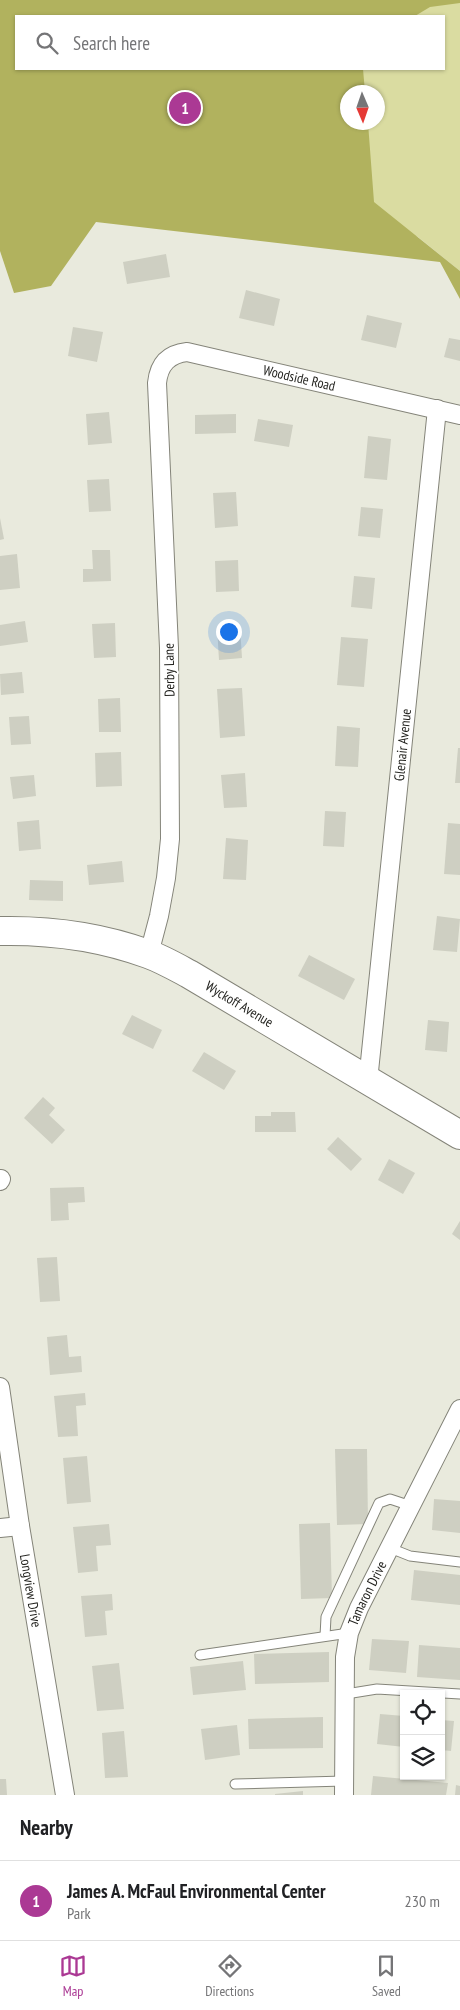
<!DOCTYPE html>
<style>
body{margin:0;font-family:"PT Sans Narrow",sans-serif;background:#f2f2f2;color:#202124}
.controls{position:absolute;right:15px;bottom:15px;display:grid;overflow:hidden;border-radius:0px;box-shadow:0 1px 4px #0004}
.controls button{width:45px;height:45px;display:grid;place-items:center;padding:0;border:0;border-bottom:1px solid #e0e0e0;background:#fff;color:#202124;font:25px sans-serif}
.compass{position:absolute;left:340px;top:85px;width:45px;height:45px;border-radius:50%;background:#fff;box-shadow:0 1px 4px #0004;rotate:178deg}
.you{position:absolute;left:228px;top:631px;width:18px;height:18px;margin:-12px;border:4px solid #fff;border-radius:50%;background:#1a73e8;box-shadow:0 0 0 8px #1a73e833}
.badge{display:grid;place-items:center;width:32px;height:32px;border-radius:50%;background:#ab3994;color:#fff;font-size:16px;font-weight:700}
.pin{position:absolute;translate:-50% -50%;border:2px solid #fff;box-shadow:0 1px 5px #0006}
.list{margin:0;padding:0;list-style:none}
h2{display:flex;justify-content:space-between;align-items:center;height:65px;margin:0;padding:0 20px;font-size:21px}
h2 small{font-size:16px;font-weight:400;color:#757577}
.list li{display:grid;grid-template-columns:32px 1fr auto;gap:15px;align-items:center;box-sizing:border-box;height:80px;padding:0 20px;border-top:1px solid #e0e0e0}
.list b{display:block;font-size:19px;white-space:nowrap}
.list p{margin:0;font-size:16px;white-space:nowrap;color:#757577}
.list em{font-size:16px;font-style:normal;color:#757577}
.icon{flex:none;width:28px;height:28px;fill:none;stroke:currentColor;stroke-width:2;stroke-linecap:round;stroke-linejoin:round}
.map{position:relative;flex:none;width:460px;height:1795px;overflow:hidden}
.search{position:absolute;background:#fff;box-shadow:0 1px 4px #0004;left:15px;right:15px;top:15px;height:55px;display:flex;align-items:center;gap:12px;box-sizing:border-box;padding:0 18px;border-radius:0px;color:#757577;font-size:19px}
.sheet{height:145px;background:#fff}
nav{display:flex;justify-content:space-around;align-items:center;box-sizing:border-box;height:70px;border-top:1px solid #e0e0e0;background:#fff;font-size:14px;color:#757577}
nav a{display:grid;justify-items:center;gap:2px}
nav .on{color:#ab3994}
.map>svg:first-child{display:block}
.green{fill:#dadca1;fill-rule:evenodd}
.forest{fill:#b1b25e}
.building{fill:#cecfc2}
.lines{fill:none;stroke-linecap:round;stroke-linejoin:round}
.lane-casing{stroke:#848479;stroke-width:11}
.street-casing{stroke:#848479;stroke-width:20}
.primary-casing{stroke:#848479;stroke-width:30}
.lane{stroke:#fff;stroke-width:9}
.street{stroke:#fff;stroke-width:18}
.primary{stroke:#fff;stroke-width:28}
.labels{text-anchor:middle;stroke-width:4;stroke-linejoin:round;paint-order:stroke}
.street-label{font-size:14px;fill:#1f1f1b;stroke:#fff}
</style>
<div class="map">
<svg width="460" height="1795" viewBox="0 0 460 1795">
<rect width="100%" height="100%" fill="#e9eadd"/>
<!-- green -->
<path class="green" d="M15,0H460V271L418,237L20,69H444V16H16ZM348,92H378V122H348Z"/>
<!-- forest -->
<polygon class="forest" points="0,0 460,0 460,3 430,7 415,16 16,16 16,69 363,69 365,92 348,92 348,122 368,123 374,202 460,271 460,299 440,262 96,222 51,286 14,293 0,251"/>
<!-- building -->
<g class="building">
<polygon points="166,254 170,277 127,284 123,262"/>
<polygon points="246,290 280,299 274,326 239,318"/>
<polygon points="367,315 402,323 396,348 361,340"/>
<polygon points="73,327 103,332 97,362 68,356"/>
<polygon points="449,338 460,340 460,361 444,357"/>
<polygon points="109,412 112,443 88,445 86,414"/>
<polygon points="236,414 236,433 195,434 195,415"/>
<polygon points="258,419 293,425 289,447 254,441"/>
<polygon points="368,436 391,439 387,480 364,478"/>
<polygon points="109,479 111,511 89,512 87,480"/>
<polygon points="236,492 238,526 215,528 213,493"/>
<polygon points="361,507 383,509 380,538 358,536"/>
<polygon points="0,518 4,539 0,540"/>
<polygon points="92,550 110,550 111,581 83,582 83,569 93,569"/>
<polygon points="17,554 20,588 0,590 0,556"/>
<polygon points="238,560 239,591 216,592 215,561"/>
<polygon points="354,576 375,578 372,609 351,607"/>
<polygon points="25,621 28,642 0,646 0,625"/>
<polygon points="115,623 116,657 94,658 92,624"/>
<polygon points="240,626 242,658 219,660 217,627"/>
<polygon points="341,637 368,639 364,687 337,685"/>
<polygon points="22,672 24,693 1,695 0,674"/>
<polygon points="242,688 245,736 220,738 217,689"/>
<polygon points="120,698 121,732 99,732 98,699"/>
<polygon points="29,716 31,744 11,745 9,717"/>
<polygon points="337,726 360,728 358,767 335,766"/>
<polygon points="458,748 460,748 460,783 455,783"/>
<polygon points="121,752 122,786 96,787 95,753"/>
<polygon points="245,773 247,807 224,808 221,775"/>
<polygon points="34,775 36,796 13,799 10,777"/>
<polygon points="325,811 346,812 344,847 323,846"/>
<polygon points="39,820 41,849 19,851 17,822"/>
<polygon points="448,823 460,824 460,875 444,874"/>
<polygon points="226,838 248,840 246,880 223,879"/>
<polygon points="122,861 124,882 89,885 87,865"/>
<polygon points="30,880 63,881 63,901 29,900"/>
<polygon points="437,916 460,919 457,952 433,950"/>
<polygon points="309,955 355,979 344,1000 298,976"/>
<polygon points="132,1015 162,1030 153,1049 122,1034"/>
<polygon points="428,1020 449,1022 447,1052 425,1050"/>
<polygon points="204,1052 236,1071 224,1090 192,1071"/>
<polygon points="43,1097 55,1108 49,1115 65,1130 52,1144 24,1118"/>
<polygon points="271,1112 295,1112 296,1132 255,1132 255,1116 271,1116"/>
<polygon points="338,1137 362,1159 351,1171 327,1149"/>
<polygon points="389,1159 415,1173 403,1194 378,1180"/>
<polygon points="84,1187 85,1202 68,1203 69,1220 51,1221 50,1188"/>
<polygon points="460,1221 460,1240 452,1234"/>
<polygon points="57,1257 60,1301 40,1302 37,1258"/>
<polygon points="67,1335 69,1357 81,1356 82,1372 50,1375 47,1337"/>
<polygon points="85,1393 86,1405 76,1406 78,1436 58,1437 54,1396"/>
<polygon points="335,1449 367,1449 368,1524 337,1525"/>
<polygon points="87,1456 91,1502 67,1504 63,1458"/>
<polygon points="434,1499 460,1501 460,1533 432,1530"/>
<polygon points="330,1523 332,1598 301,1599 299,1524"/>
<polygon points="109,1524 111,1545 96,1546 98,1571 78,1573 73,1527"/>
<polygon points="414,1570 460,1575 460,1605 411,1600"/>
<polygon points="112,1594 113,1610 105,1611 107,1635 85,1637 81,1596"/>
<polygon points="372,1639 409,1641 406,1673 369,1670"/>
<polygon points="419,1645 460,1648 460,1680 417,1677"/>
<polygon points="329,1652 329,1682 255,1684 254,1654"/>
<polygon points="243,1661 246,1690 193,1695 190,1667"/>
<polygon points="119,1663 124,1709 97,1711 92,1666"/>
<polygon points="380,1714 404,1716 404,1747 377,1744"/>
<polygon points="323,1717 323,1748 249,1749 248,1719"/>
<polygon points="441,1720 454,1721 451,1751 441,1750"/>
<polygon points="237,1725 240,1755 205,1760 201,1729"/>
<polygon points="124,1731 128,1777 105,1778 102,1733"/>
<polygon points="373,1776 448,1783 446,1795 371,1795"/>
<polygon points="0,1779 6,1779 7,1795 0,1795"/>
<polygon points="456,1785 460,1786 460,1795 455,1795"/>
<polygon points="303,1791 303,1795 275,1795 275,1794"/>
</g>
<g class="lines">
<defs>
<g id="lane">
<polyline points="390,1548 410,1556 460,1562"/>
<polyline points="325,1636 326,1617 379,1503 390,1499 411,1506"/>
<polyline points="200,1655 349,1633"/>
<polyline points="346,1694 377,1689 460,1694"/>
<polyline points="235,1784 344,1781"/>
</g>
<g id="street">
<path id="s1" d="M149,954L159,916L166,878L170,839L169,648L157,383C159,364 169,354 187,352L460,415"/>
<path id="s2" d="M368,1081L437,409"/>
<polyline points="0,1181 1,1179"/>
<path id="s3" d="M0,1387L20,1526L65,1795"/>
<polyline points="0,1528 20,1526"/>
<path id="s4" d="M344,1795L345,1657L349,1633L359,1608L460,1409"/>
</g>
<g id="primary">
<path id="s5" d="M0,931C51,930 99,936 148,954C162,959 176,967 189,974L460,1135"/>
</g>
</defs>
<!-- lane casing -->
<use href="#lane" class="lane-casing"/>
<!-- street casing -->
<use href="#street" class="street-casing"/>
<!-- primary casing -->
<use href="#primary" class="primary-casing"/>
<!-- lane -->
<use href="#lane" class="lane"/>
<!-- street -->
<use href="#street" class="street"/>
<!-- primary -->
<use href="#primary" class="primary"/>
</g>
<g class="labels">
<!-- street labels -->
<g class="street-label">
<text dy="5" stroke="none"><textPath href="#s1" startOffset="736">Woodside Road</textPath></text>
<text transform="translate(169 670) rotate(-91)" y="5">Derby Lane</text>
<text dy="5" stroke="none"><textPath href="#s2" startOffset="338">Glenair Avenue</textPath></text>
<text dy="5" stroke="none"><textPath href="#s5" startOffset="255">Wyckoff Avenue</textPath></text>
<text dy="5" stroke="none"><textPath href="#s3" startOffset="206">Longview Drive</textPath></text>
<text dy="5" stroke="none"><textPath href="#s4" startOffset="206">Tamaron Drive</textPath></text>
</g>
</g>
</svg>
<div class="controls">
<button><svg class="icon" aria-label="locate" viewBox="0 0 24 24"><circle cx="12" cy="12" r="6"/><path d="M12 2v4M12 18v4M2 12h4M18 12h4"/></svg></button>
<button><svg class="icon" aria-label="layers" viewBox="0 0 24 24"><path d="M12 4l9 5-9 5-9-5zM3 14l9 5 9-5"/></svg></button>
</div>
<svg class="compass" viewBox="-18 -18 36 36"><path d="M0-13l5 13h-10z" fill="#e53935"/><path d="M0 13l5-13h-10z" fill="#757577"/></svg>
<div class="you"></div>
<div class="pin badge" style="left:185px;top:108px">1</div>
<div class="search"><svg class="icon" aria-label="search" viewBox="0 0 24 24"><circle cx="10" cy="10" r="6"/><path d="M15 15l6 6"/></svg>Search here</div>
</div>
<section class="sheet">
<h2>Nearby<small></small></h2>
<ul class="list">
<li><span class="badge">1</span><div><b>James A. McFaul Environmental Center</b><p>Park</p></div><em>230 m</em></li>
</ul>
</section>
<nav>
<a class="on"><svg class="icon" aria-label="map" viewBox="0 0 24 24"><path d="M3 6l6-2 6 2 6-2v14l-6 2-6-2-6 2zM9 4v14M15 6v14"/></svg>Map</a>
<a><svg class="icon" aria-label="directions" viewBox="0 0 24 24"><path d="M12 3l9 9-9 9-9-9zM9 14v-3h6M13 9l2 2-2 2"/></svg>Directions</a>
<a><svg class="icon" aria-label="saved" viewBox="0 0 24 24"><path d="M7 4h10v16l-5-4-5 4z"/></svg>Saved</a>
</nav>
